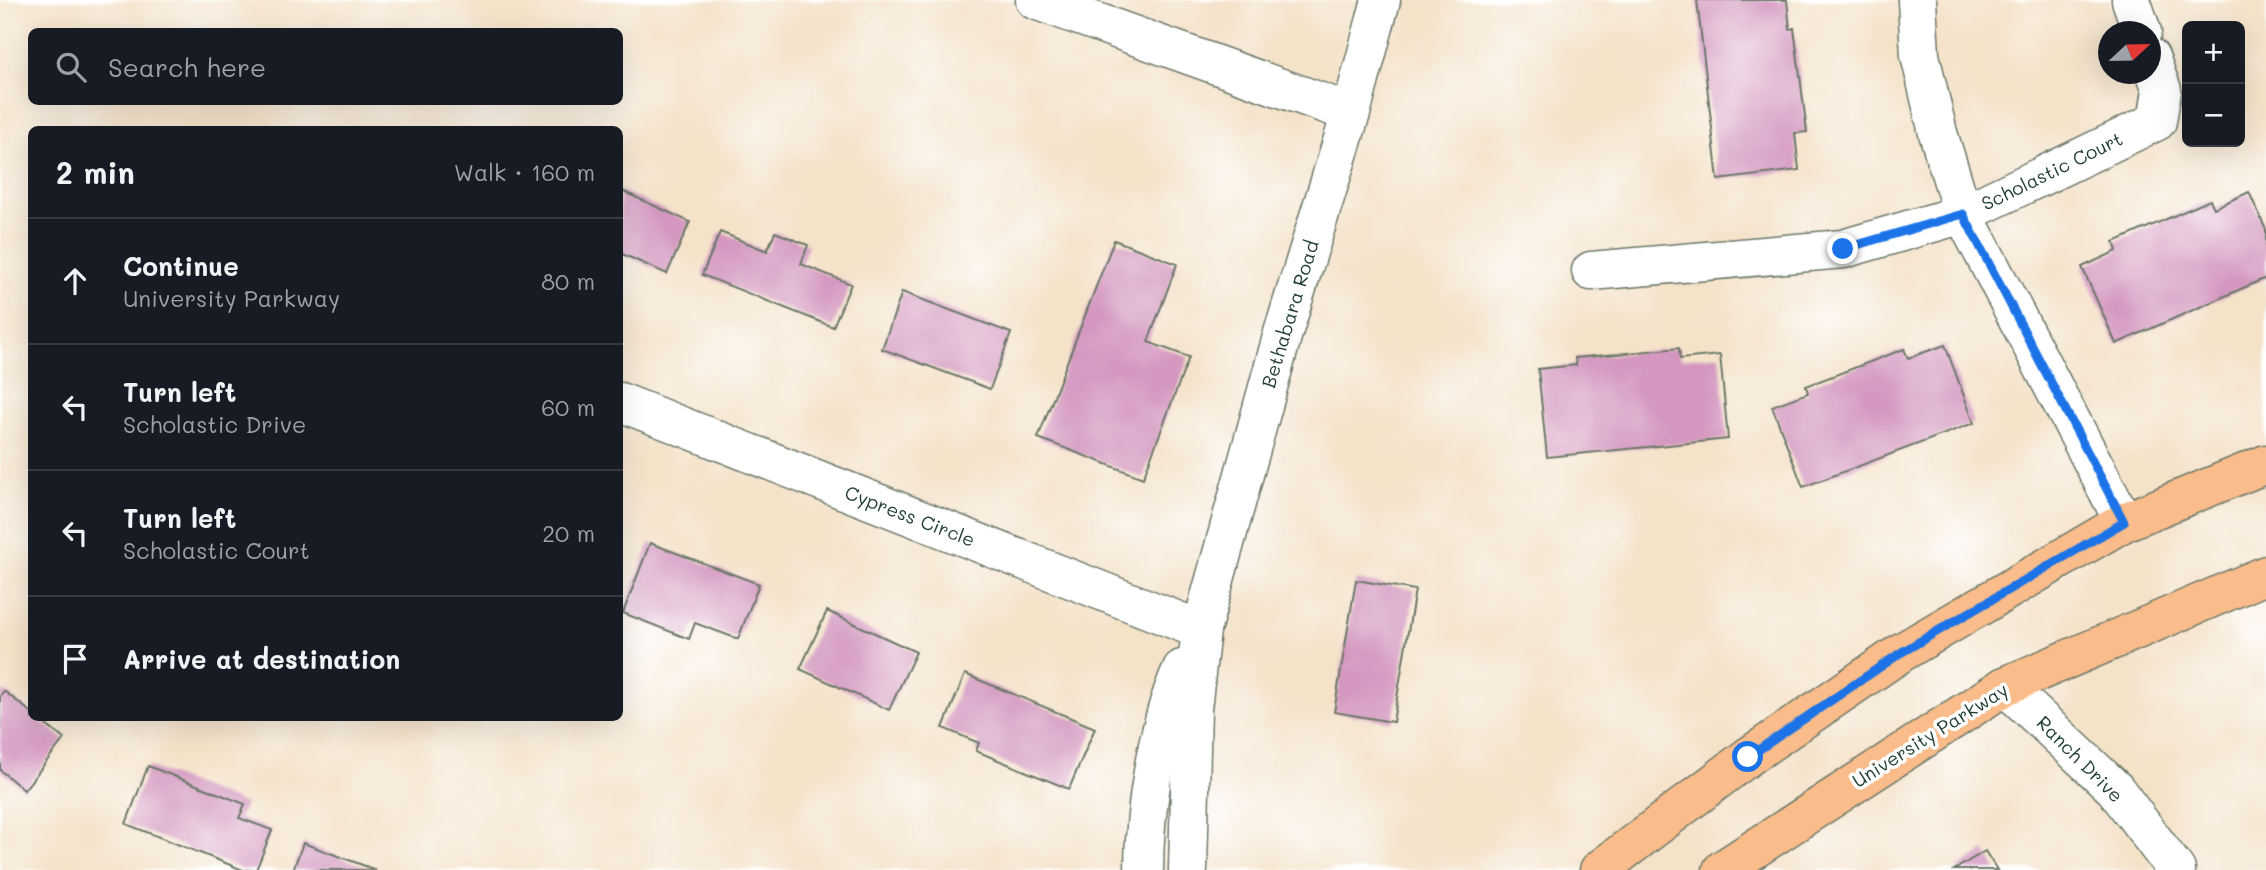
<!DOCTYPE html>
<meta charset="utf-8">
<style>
body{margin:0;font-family:Mali,sans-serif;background:#242831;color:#f1f3f6}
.controls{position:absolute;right:21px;top:21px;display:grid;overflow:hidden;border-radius:10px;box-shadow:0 7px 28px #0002}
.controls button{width:63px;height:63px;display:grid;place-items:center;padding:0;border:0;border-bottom:2px solid #363941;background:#171b24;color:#f1f3f6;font:35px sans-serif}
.compass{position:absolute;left:2098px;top:21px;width:63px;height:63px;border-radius:50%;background:#171b24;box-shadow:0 7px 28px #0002;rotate:68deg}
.stop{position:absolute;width:21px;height:21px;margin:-16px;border:5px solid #1a73e8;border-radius:50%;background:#fff}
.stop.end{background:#1a73e8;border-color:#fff;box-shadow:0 2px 7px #0008}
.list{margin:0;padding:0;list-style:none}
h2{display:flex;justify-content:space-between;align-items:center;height:91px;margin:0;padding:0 28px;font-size:30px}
h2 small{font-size:23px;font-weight:400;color:#9ea1a6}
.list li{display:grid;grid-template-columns:46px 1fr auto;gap:21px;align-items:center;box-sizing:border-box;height:126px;padding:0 28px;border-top:2px solid #363941}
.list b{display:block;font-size:26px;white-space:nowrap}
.list p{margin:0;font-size:23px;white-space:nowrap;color:#9ea1a6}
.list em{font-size:23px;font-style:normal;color:#9ea1a6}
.icon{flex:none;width:38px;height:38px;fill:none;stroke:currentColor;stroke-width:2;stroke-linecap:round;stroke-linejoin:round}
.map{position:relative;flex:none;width:2266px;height:870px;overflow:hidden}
.search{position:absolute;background:#171b24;box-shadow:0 7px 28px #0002;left:28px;top:28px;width:595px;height:77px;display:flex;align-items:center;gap:18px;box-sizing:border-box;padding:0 24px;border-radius:10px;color:#9ea1a6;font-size:26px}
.panel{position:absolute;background:#171b24;box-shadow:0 7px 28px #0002;left:28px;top:126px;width:595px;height:595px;border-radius:10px}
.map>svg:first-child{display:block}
.building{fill:#d498c0}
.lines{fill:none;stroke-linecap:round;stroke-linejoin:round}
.minor-casing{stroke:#6a7768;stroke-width:41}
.major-casing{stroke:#6a7768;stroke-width:41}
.minor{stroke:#fff;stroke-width:38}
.major{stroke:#f9bc8a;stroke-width:38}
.route{stroke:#1a73e8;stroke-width:9}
.labels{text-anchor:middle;stroke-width:7;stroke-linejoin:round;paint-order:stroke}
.street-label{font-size:19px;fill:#1f3d34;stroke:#fff}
</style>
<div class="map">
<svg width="2266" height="870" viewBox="0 0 2266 870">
<rect width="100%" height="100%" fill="#fff"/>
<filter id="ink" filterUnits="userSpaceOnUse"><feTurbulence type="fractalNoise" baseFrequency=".0143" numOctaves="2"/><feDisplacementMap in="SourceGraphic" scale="14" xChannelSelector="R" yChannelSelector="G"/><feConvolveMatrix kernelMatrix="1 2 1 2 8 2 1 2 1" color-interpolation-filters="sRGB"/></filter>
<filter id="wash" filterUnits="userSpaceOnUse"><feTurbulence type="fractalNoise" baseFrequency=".00686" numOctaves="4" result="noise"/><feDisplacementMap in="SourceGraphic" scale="28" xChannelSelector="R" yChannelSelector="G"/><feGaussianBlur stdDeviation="1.57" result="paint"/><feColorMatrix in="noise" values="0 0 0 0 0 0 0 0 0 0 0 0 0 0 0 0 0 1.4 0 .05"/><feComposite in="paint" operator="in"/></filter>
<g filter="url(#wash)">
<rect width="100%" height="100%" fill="#f4e2c9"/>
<g id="blocks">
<!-- building -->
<g class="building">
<polygon points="1697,0 1787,0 1790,29 1794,28 1807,132 1795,133 1799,170 1718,180"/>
<polygon points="620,190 690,222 667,274 620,253"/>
<polygon points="2249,192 2266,230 2266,278 2116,344 2082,267 2117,251 2114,242 2210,200 2214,208"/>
<polygon points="720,232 767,251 775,232 808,245 801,264 851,284 833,327 702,275"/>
<polygon points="1114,240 1177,264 1148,342 1189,357 1143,478 1038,438"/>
<polygon points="902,292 1011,333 990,389 882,349"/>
<polygon points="1945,345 1974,423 1803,487 1772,406 1808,393 1806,386 1904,349 1908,358"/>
<polygon points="1679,348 1680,359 1720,355 1728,439 1547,457 1538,369 1576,365 1575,358"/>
<polygon points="650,543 759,584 738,639 695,623 689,639 623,613"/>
<polygon points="1356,580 1415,590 1393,722 1334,712"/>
<polygon points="827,611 916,652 889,710 800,669"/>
<polygon points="965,674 1095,728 1069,789 976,751 979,743 943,728"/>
<polygon points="4,691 32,713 32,718 37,718 64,739 24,790 0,770 0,696"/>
<polygon points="148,766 245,804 239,818 272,830 256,870 243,870 126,824"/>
<polygon points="303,843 376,870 293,870"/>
<polygon points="1985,851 1997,870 1954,870"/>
</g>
</g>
</g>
<g filter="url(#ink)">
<use href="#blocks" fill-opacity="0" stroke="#6a7768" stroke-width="2"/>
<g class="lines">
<defs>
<g id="minor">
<polyline points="1035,0 1351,113"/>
<polyline points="1917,0 1920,55 1938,133 1963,214 2124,522"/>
<polyline points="2131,0 2142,32"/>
<polyline points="1591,271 1843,249 1963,214 2157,121 2162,90 2150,57"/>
<polyline points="620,402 1201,630"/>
<polyline points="2005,686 2115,789 2176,870"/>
<path d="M1144,870C1144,810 1157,724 1182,669"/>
<polyline points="1188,870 1192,709 1201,630 1283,333 1351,113 1381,0"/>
</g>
<g id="major">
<polyline points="1599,870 1748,757 1902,652 2124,522 2266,464"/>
<polyline points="1722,870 2005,686 2266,575"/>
</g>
</defs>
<!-- minor casing -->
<use href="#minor" class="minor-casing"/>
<!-- major casing -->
<use href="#major" class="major-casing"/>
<!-- minor -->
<use href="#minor" class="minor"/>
<!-- major -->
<use href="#major" class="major"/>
</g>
</g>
<g class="lines" filter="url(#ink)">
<!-- route -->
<polyline class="route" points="1748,757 1902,652 2124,522 1963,214 1843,249"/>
</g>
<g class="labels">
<!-- street labels -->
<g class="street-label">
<text transform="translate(2052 171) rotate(-26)" y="7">Scholastic Court</text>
<text transform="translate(1290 314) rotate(-73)" y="7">Bethabara Road</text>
<text transform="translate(910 516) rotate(21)" y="7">Cypress Circle</text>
<text transform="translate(1930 735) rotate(-32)" y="7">University Parkway</text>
<text transform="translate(2080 759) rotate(45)" y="7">Ranch Drive</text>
</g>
</g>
</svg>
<div class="controls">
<button>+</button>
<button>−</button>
</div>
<svg class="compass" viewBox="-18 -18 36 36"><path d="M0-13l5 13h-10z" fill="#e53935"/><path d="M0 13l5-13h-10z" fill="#9ea1a6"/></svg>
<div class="stop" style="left:1748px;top:757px"></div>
<div class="stop end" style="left:1843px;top:249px"></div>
<div class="search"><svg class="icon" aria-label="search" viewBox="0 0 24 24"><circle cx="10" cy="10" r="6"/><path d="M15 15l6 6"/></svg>Search here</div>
<section class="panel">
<h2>2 min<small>Walk · 160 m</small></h2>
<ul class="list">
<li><svg class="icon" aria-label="ahead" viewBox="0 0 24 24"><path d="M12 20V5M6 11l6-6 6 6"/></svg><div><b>Continue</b><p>University Parkway</p></div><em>80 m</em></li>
<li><svg class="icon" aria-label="left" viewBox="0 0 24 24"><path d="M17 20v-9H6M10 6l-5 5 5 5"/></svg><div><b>Turn left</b><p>Scholastic Drive</p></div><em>60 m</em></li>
<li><svg class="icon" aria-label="left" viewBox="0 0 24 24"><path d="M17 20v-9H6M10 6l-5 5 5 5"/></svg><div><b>Turn left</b><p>Scholastic Court</p></div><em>20 m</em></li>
<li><svg class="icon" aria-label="arrive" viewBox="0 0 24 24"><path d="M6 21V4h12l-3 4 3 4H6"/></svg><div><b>Arrive at destination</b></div></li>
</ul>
</section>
</div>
